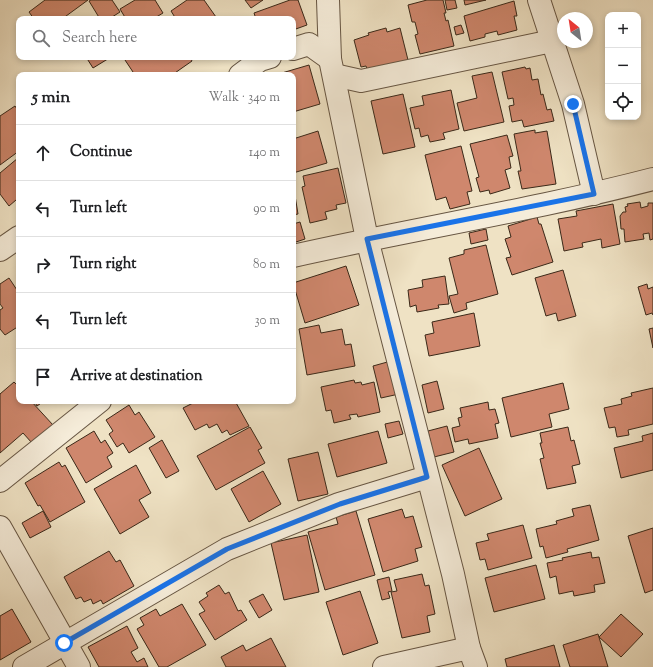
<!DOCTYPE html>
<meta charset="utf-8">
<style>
body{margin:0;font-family:"Sorts Mill Goudy",serif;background:#f2f2f2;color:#202124}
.controls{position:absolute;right:12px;top:12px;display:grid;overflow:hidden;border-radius:8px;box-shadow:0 2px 6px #0003}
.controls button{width:36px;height:36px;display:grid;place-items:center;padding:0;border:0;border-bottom:1px solid #e0e0e0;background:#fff;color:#202124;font:20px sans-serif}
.compass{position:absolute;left:557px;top:12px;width:36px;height:36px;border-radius:50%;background:#fff;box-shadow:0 2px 6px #0003;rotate:330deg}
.stop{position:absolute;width:12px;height:12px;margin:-9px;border:3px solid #1a73e8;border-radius:50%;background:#fff}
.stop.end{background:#1a73e8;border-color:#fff;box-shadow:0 1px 4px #0008}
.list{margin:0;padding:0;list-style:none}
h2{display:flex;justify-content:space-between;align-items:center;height:52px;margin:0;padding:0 16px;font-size:17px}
h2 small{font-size:13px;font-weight:400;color:#757577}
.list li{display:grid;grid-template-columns:26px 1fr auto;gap:12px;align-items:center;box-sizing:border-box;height:56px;padding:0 16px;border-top:1px solid #e0e0e0}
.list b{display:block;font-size:15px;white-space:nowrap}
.list em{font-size:13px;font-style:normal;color:#757577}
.icon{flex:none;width:22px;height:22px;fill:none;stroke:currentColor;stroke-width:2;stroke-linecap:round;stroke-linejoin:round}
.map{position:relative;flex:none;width:653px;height:667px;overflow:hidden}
.search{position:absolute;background:#fff;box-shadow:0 2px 6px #0003;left:16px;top:16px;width:280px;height:44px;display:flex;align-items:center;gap:10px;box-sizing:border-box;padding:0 14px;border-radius:8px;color:#757577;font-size:15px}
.panel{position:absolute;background:#fff;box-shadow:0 2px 6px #0003;left:16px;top:72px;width:280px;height:332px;border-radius:8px}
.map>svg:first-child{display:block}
.building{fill:#cf876d;stroke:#3a2818}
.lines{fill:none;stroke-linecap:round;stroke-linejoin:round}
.minor-casing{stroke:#675643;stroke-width:24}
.minor{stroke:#f5ecd9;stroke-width:22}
.route{stroke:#1a73e8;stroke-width:5}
</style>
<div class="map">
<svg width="653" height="667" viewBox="0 0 653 667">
<rect width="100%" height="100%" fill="#efe2c4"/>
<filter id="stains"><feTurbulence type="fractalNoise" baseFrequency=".005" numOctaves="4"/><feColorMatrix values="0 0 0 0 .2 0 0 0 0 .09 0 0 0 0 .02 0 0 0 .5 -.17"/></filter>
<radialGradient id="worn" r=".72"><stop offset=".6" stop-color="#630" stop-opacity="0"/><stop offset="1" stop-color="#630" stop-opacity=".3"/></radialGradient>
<!-- building -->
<g class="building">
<polygon points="45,0 88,0 62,19 34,19 29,12"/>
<polygon points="91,0 112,0 120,12 109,19 100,19 89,1"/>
<polygon points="135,0 155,0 163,13 153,19 126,19 120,9"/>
<polygon points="187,0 204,0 216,17 213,19 176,19 171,11"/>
<polygon points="245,0 263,0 251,8"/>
<polygon points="290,0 298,0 307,25 293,30 293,19 256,19 254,13"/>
<polygon points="427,0 443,0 446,13 444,13 446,21 448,20 454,46 420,54 415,35 418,34 415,22 412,22 408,5"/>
<polygon points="445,0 455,0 457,8 447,10"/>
<polygon points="464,0 486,0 465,5"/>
<polygon points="514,1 517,16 514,16 517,30 498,35 497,31 485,34 485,37 470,41 464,16"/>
<polygon points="461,25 464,33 456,35 454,27"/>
<polygon points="386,28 387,32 400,28 408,60 368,72 366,66 361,67 354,40 369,35 368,33"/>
<polygon points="86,57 111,57 93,68"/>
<polygon points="123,57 190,57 192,61 172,75 135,75"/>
<polygon points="309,65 320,104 293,112 293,75 275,75"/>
<polygon points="525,67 526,69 530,68 532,80 538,79 541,95 543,94 547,110 551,109 554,121 524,127 522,120 512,122 509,106 514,105 513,98 508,99 502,72"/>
<polygon points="492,72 504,122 464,131 457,103 477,98 472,76"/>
<polygon points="451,90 459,129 443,133 445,139 430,142 428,135 421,137 419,128 415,129 410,108 424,105 422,96"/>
<polygon points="403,94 415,147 383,154 371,101"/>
<polygon points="15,106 19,112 19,151 0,165 0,116"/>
<polygon points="535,130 535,133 547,131 556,184 522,189 518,171 521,171 514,134"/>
<polygon points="318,131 327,163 293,173 293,139"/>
<polygon points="507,135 513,156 509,157 511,168 505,170 510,188 490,194 489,190 480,192 476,178 479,177 470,144"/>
<polygon points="461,146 472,191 467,192 470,204 450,209 446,197 436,200 425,155"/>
<polygon points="18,158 19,204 16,200 9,206 0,194 0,173"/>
<polygon points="338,168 346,203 336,205 337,209 325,212 327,219 310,223 302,187 305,186 303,176"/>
<polygon points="293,183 298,214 293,215"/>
<polygon points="640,202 641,208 648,206 648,203 653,203 653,239 650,240 649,233 643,234 644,239 625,242 624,229 621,229 620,216 623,212 626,212 625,207 628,206 627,204"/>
<polygon points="613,204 620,244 602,248 601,239 582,243 583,247 564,251 558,219 577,216 576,211"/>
<polygon points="537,217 539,224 541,224 553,262 512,275 506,258 511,257 505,239 511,237 508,226"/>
<polygon points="300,222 305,239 293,243 293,224"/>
<polygon points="486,229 488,240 471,244 469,233"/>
<polygon points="486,245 498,294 466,303 467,309 454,313 449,296 458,294 449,258 464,254 464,250"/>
<polygon points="346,266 359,305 305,323 293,283"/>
<polygon points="563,270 576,316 558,321 556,313 546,316 535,278"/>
<polygon points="445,276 449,304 438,305 439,308 417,312 416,305 410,307 408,290 423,287 422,280"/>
<polygon points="9,278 19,293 19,326 5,335 0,329 0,310 3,308 0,304 0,284"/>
<polygon points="647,284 648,289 653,287 653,315 652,313 646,315 638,287"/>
<polygon points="474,313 480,346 429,356 425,335 434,333 432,322"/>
<polygon points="319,325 321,333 342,329 345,345 351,344 355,366 307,375 299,329"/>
<polygon points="653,328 653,348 649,329"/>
<polygon points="391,361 399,394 381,398 373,366"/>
<polygon points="354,380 355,383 361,382 362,385 374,382 380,412 358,417 357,414 349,415 351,419 334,423 331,410 326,411 321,387"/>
<polygon points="437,381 444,409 428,413 422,385"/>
<polygon points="14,382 19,387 19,401 31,401 53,425 32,443 23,433 0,453 0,394"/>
<polygon points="563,383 569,409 549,414 552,427 511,437 502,398"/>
<polygon points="653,388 653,424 628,430 629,435 617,437 615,427 609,428 604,408 622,404 621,399 632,396 631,393"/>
<polygon points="34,401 44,401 37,406"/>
<polygon points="197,401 235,401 249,426 230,435 227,430 222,433 217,424 209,428 207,424 195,430 183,408"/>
<polygon points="488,402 489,410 495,409 499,423 495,424 498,438 469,444 468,439 455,442 452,428 460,426 458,418 462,417 460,408"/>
<polygon points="129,405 135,415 139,412 155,437 129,453 123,443 117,447 109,434 113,431 106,420"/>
<polygon points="399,421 403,434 388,438 385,424"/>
<polygon points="447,426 454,452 434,457 428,431"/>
<polygon points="250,427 262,448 258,450 265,463 216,490 197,456"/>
<polygon points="568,427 571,441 574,440 580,464 572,466 576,483 547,489 540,459 544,458 540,443 542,443 540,433"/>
<polygon points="94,431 101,443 105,440 113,453 107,457 112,467 86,483 66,448"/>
<polygon points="378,431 387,463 337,477 328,444"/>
<polygon points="653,433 653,470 621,478 614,448 643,441 642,436"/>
<polygon points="162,440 179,471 166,478 149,448"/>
<polygon points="479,448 502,499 465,516 442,465"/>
<polygon points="318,452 328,494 298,501 288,459"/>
<polygon points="59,462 62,467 65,465 85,502 50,522 40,505 38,506 25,483"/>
<polygon points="136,465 151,493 139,500 149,517 120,534 94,489"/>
<polygon points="263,471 281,504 249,522 231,489"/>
<polygon points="590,505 599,540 567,549 568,552 546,558 543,546 540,547 536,529 557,524 556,521 574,516 572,509"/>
<polygon points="402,509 405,518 413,516 422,547 415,549 418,561 383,572 368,519"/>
<polygon points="43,511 51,527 30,538 22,523"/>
<polygon points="356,511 375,575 325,590 308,532 338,524 336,517"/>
<polygon points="523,525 532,558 488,570 485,559 480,560 476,543 489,540 487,534"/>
<polygon points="653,528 653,590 645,593 628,536"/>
<polygon points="307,535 319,592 284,600 271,543"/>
<polygon points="109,551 116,562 120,560 134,586 103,604 101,600 93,604 91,599 84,602 81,597 76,599 64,577"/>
<polygon points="591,552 592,558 599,557 605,583 594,585 595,592 574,596 573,591 559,594 556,576 550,578 547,563 563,560 562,558"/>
<polygon points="536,565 545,599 494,612 485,578"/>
<polygon points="422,574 425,586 429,585 435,614 427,616 430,632 402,638 391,592 397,591 394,580"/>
<polygon points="389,577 392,591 388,592 390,598 382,600 377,580"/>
<polygon points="219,585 225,594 229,592 238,611 241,610 247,620 215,640 199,614 205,611 199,602 208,596 206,593"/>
<polygon points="360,591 378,643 343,655 326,602"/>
<polygon points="263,594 272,610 259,618 249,601"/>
<polygon points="182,604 206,645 167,667 159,667 137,629 144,625 140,618 156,609 160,616"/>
<polygon points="12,609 31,642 0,660 0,616"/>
<polygon points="621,614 643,634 621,657 599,637"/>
<polygon points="127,626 138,648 131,652 137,662 144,658 148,667 99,667 88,647"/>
<polygon points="598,634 608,667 570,667 563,645"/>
<polygon points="271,638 286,667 226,667 221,657 243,645 246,651"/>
<polygon points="554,645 560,667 507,667 505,659"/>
</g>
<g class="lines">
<defs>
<g id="minor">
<polyline points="328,0 330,59 367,239 453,574 469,648 476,667"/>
<polyline points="539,0 573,104 594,194"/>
<polyline points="293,49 309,44 330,59"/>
<polyline points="240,75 260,60 270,57"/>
<polyline points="334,75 361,81 552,41"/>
<polyline points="0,250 19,237"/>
<path d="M293,256C413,229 534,210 653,179"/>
<polyline points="0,481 100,401"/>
<polyline points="0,527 79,667"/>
<polyline points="24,667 227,549 339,504 427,477"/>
<polyline points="384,667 469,648"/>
</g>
</defs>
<!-- minor casing -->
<use href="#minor" class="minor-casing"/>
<!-- minor -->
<use href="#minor" class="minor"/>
</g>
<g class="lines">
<!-- route -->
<polyline class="route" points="64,643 227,549 340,504 427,477 367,239 594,194 573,104"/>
</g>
<rect width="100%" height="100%" filter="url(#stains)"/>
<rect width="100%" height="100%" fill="url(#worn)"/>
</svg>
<div class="controls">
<button>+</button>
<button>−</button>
<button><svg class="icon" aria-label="locate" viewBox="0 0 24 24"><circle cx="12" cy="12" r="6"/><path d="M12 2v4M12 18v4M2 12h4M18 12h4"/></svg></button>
</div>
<svg class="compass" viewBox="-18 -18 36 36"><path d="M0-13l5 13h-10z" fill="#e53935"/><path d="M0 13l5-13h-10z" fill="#757577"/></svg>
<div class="stop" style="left:64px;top:643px"></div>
<div class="stop end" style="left:573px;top:104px"></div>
<div class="search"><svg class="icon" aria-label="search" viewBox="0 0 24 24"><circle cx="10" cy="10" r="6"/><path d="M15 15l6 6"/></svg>Search here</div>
<section class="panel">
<h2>5 min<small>Walk · 340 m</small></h2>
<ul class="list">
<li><svg class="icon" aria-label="ahead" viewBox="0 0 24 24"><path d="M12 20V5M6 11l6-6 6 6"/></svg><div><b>Continue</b></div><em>140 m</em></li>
<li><svg class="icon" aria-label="left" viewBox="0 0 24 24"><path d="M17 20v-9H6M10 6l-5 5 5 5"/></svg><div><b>Turn left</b></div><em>90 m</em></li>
<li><svg class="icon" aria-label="right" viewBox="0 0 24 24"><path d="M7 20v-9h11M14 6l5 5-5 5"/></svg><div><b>Turn right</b></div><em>80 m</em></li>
<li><svg class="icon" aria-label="left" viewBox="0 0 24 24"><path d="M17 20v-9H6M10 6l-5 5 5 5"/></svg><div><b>Turn left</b></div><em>30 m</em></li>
<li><svg class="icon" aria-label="arrive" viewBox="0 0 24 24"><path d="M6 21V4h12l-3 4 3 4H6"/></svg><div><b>Arrive at destination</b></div></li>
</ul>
</section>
</div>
